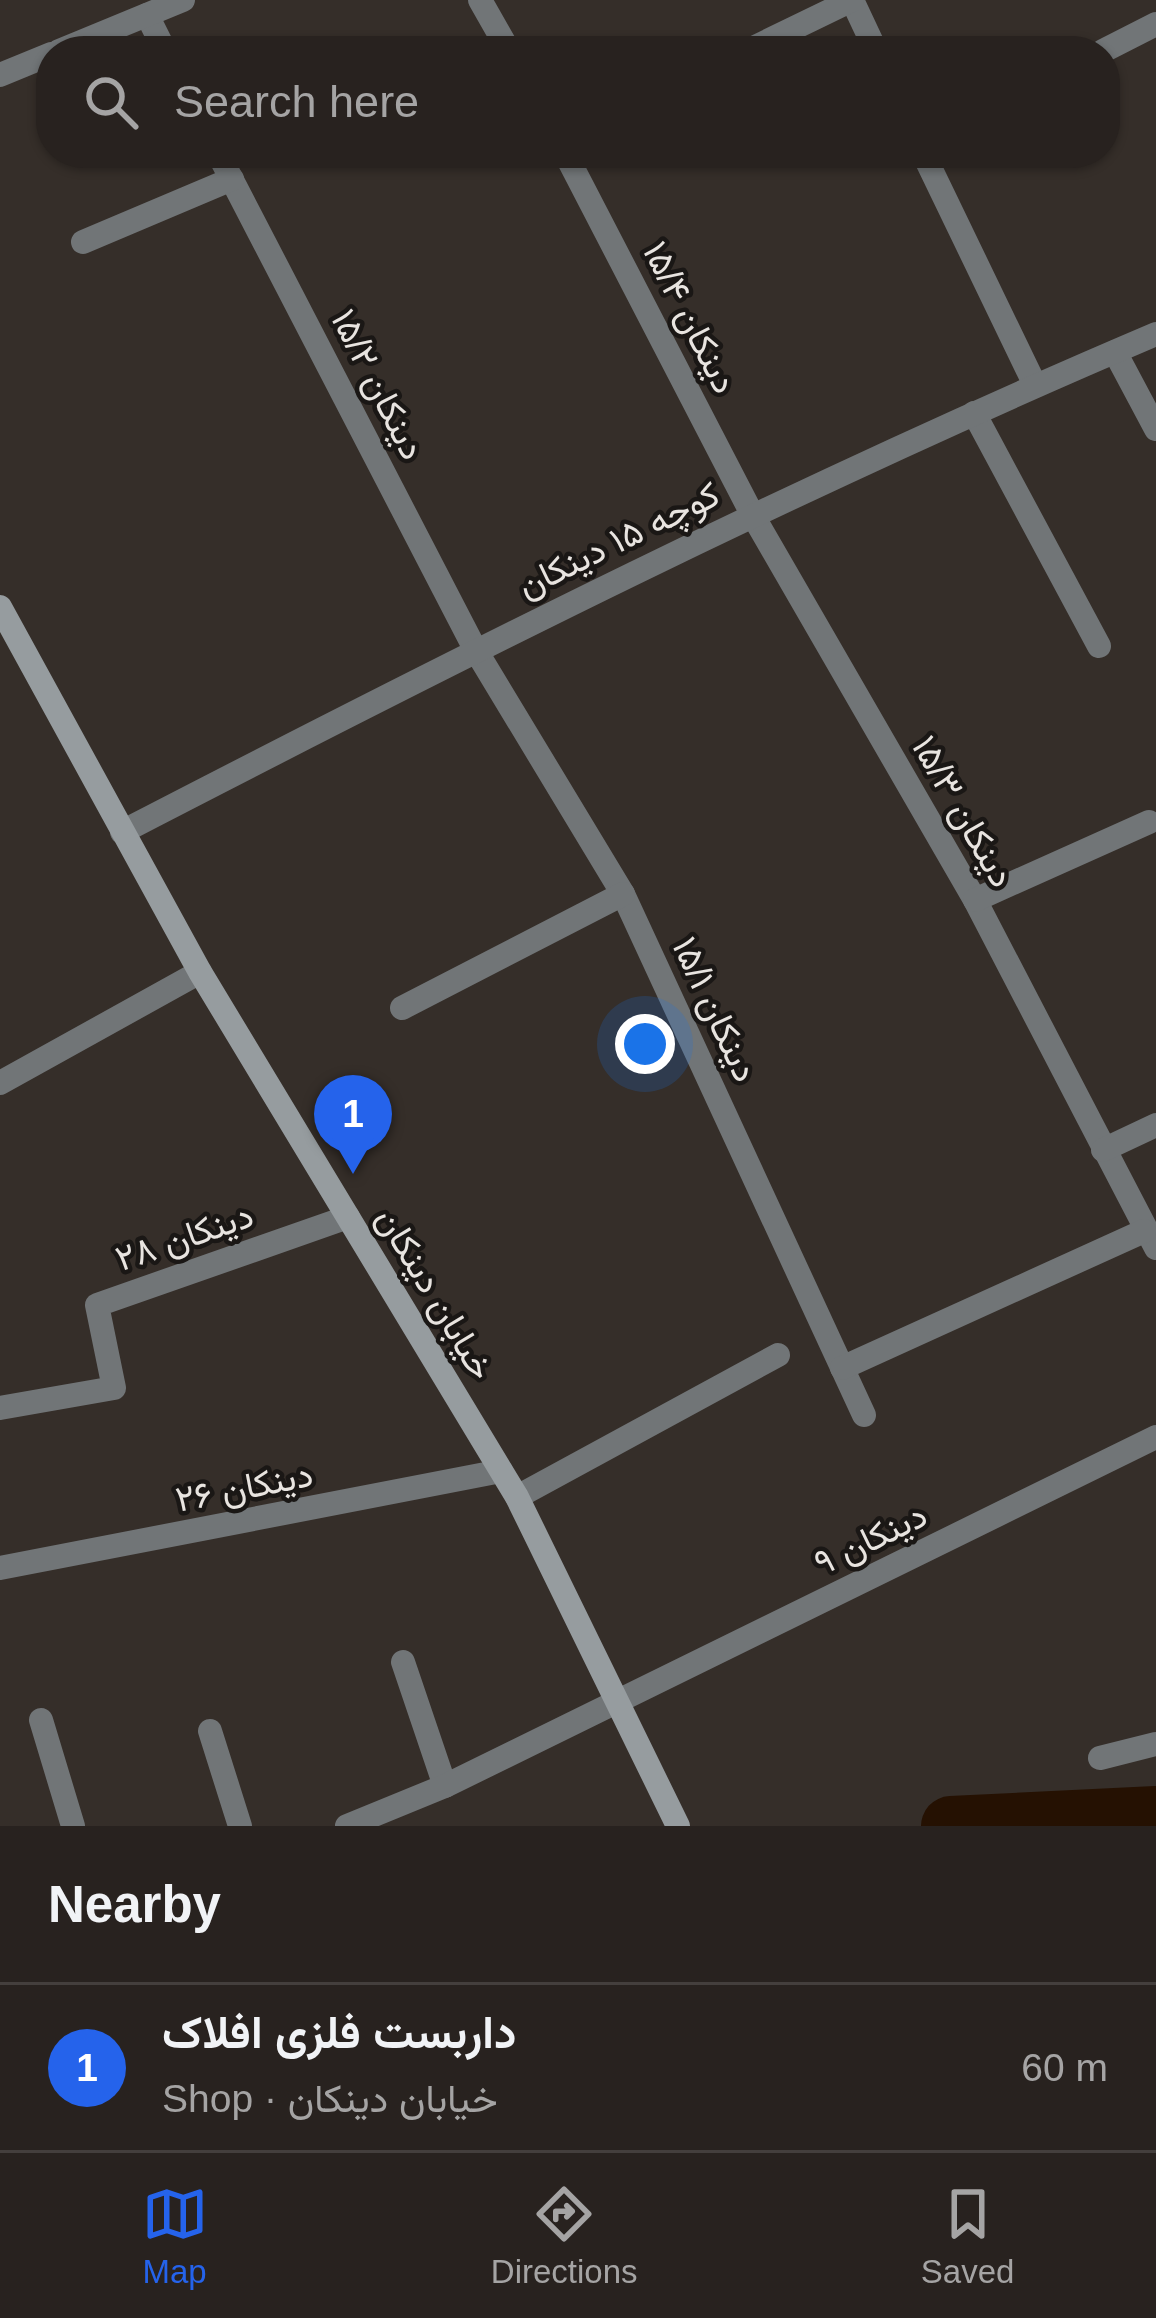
<!DOCTYPE html>
<meta charset="utf-8">
<style>
body{margin:0;font-family:Helvetica,Vazirmatn,sans-serif;background:#342f2c;color:#f1f3f6}
.you{position:absolute;left:645px;top:1044px;width:42px;height:42px;margin:-30px;border:9px solid #fff;border-radius:50%;background:#1a73e8;box-shadow:0 0 0 18px #1a73e833}
.badge{display:grid;place-items:center;width:78px;height:78px;border-radius:50%;background:#2563eb;color:#fff;font-size:39px;font-weight:700}
.pin{position:absolute;translate:-50% -99px;filter:drop-shadow(0 3px 6px #0008)}
.pin::after{content:'';position:absolute;top:63px;width:42px;height:36px;background:inherit;clip-path:polygon(0 0,100% 0,50% 100%)}
.list{margin:0;padding:0;list-style:none}
h2{display:flex;justify-content:space-between;align-items:center;height:156px;margin:0;padding:0 48px;font-size:51px}
h2 small{font-size:39px;font-weight:400;color:#a5a4a4}
.list li{display:grid;grid-template-columns:78px 1fr auto;gap:36px;align-items:center;box-sizing:border-box;height:168px;padding:0 48px;border-top:3px solid #443f3d}
.list b{display:block;font-size:45px;white-space:nowrap}
.list p{margin:0;font-size:39px;white-space:nowrap;color:#a5a4a4}
.list em{font-size:39px;font-style:normal;color:#a5a4a4}
.icon{flex:none;width:66px;height:66px;fill:none;stroke:currentColor;stroke-width:2;stroke-linecap:round;stroke-linejoin:round}
.map{position:relative;flex:none;width:1156px;height:1826px;overflow:hidden}
.search{position:absolute;background:#28221f;box-shadow:0 3px 9px #0004;left:36px;right:36px;top:36px;height:132px;display:flex;align-items:center;gap:30px;box-sizing:border-box;padding:0 42px;border-radius:48px;color:#a5a4a4;font-size:45px}
.sheet{height:324px;background:#28221f}
nav{display:flex;justify-content:space-around;align-items:center;box-sizing:border-box;height:168px;border-top:3px solid #443f3d;background:#28221f;font-size:33px;color:#a5a4a4}
nav a{display:grid;justify-items:center;gap:6px}
nav .on{color:#2563eb}
.map>svg:first-child{display:block}
.lines{fill:none;stroke-linecap:round;stroke-linejoin:round}
.river{stroke:#251102;stroke-width:60}
.minor{stroke:#717577;stroke-width:24}
.secondary{stroke:#969c9f;stroke-width:24}
.labels{text-anchor:middle;stroke-width:9;stroke-linejoin:round;paint-order:stroke}
.street-label{font-size:36px;fill:#e8e4e0;stroke:#1a1715}
</style>
<div class="map">
<svg width="1156" height="1826" viewBox="0 0 1156 1826">
<rect width="100%" height="100%" fill="#352e29"/>
<g class="lines">
<!-- river -->
<polyline class="river" points="951,1826 1156,1816"/>
<!-- minor -->
<g class="minor">
<polyline points="480,0 509,51"/>
<polyline points="852,0 876,51"/>
<polyline points="147,15 165,51"/>
<polyline points="59,51 183,0"/>
<polyline points="747,51 852,0"/>
<polyline points="1103,51 1156,24"/>
<polyline points="0,75 51,54"/>
<polyline points="218,153 475,649 623,894 864,1415"/>
<polyline points="565,153 752,514 975,900 1156,1248"/>
<polyline points="923,153 1035,385"/>
<polyline points="83,242 232,179"/>
<polyline points="1115,352 1156,429"/>
<polyline points="974,413 1099,646"/>
<path d="M122,832C462,656 803,484 1156,334"/>
<polyline points="975,900 1149,822"/>
<polyline points="402,1008 623,894"/>
<polyline points="0,1083 200,972"/>
<polyline points="1103,1150 1156,1125"/>
<polyline points="842,1368 1144,1231"/>
<polyline points="0,1408 114,1388 97,1305 348,1217"/>
<polyline points="517,1497 778,1355"/>
<polyline points="0,1568 501,1471"/>
<polyline points="403,1662 445,1786"/>
<polyline points="41,1720 73,1826"/>
<polyline points="210,1731 240,1826"/>
<polyline points="1100,1758 1156,1744"/>
<polyline points="347,1826 445,1786 1156,1437"/>
</g>
<!-- secondary -->
<polyline class="secondary" points="0,607 200,972 517,1497 678,1826"/>
</g>
<g class="labels">
<!-- street labels -->
<g class="street-label">
<text transform="translate(691 317) rotate(63)" y="13">۱۵/۴ دینکان</text>
<text transform="translate(379 384) rotate(63)" y="13">۱۵/۲ دینکان</text>
<text transform="translate(618 539) rotate(-26)" y="13">کوچه ۱۵ دینکان</text>
<text transform="translate(964 811) rotate(60)" y="13">۱۵/۳ دینکان</text>
<text transform="translate(716 1009) rotate(65)" y="13">۱۵/۱ دینکان</text>
<text transform="translate(184 1236) rotate(-19)" y="13">۲۸ دینکان</text>
<text transform="translate(436 1293) rotate(59)" y="13">خیابان دینکان</text>
<text transform="translate(244 1486) rotate(-11)" y="13">۲۶ دینکان</text>
<text transform="translate(870 1538) rotate(-26)" y="13">۹ دینکان</text>
</g>
</g>
</svg>
<div class="you"></div>
<div class="pin badge" style="left:353px;top:1174px">1</div>
<div class="search"><svg class="icon" aria-label="search" viewBox="0 0 24 24"><circle cx="10" cy="10" r="6"/><path d="M15 15l6 6"/></svg>Search here</div>
</div>
<section class="sheet">
<h2>Nearby<small></small></h2>
<ul class="list">
<li><span class="badge">1</span><div><b>داربست فلزی افلاک</b><p>Shop · خیابان دینکان</p></div><em>60 m</em></li>
</ul>
</section>
<nav>
<a class="on"><svg class="icon" aria-label="map" viewBox="0 0 24 24"><path d="M3 6l6-2 6 2 6-2v14l-6 2-6-2-6 2zM9 4v14M15 6v14"/></svg>Map</a>
<a><svg class="icon" aria-label="directions" viewBox="0 0 24 24"><path d="M12 3l9 9-9 9-9-9zM9 14v-3h6M13 9l2 2-2 2"/></svg>Directions</a>
<a><svg class="icon" aria-label="saved" viewBox="0 0 24 24"><path d="M7 4h10v16l-5-4-5 4z"/></svg>Saved</a>
</nav>
